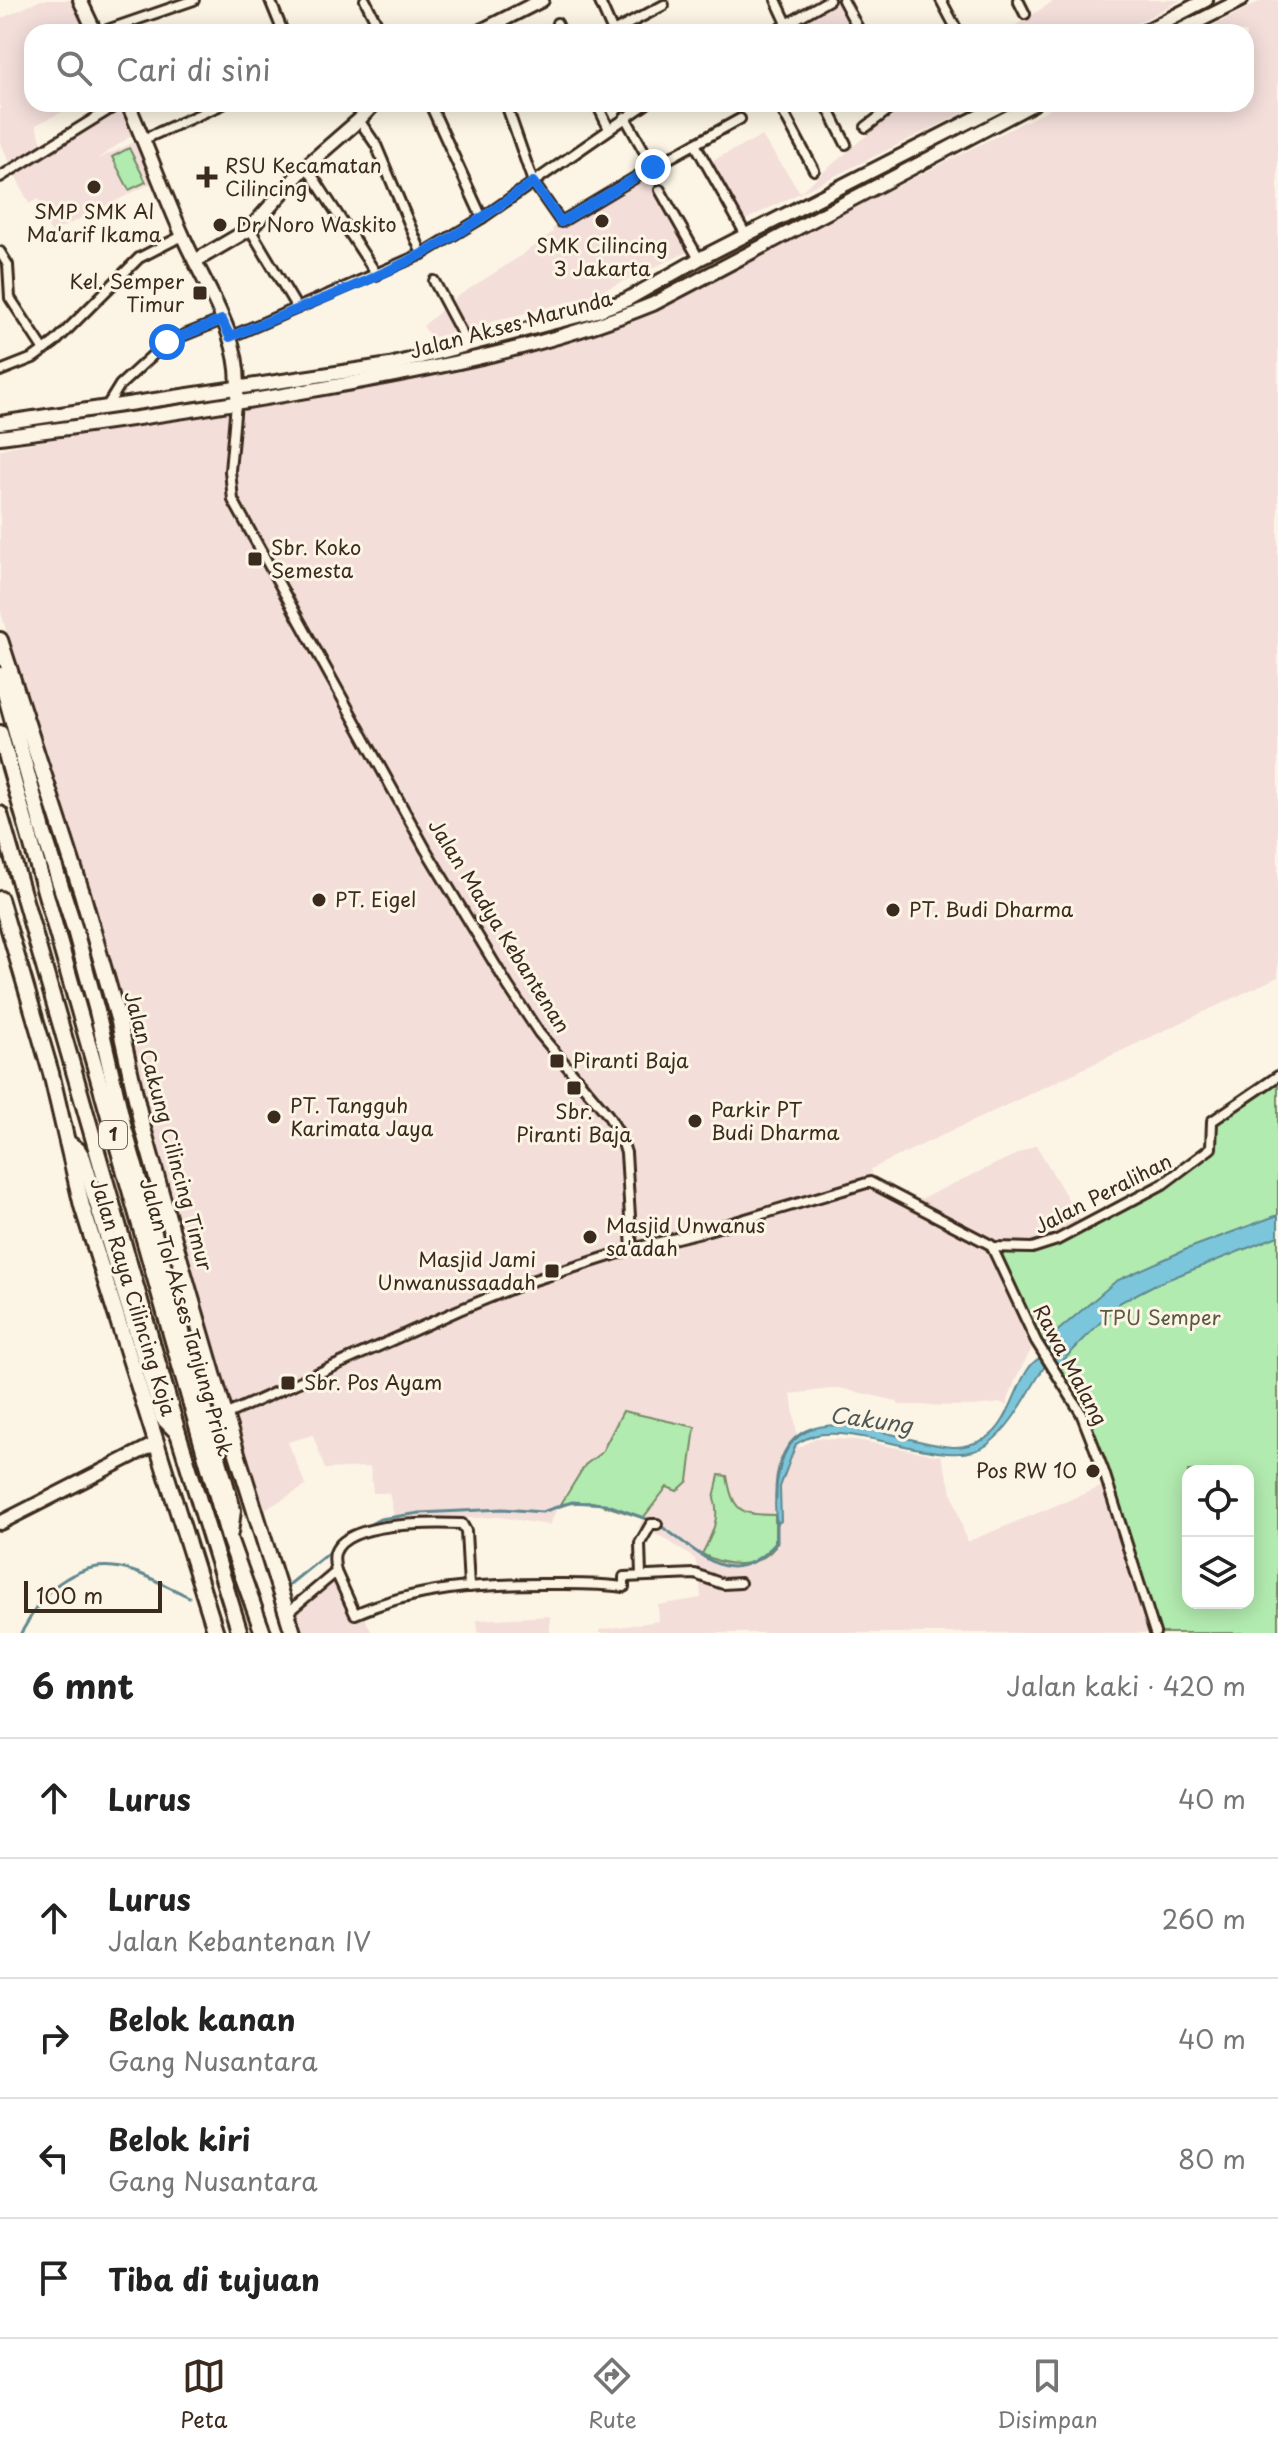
<!DOCTYPE html>
<html lang="id">
<meta charset="utf-8">
<style>
body{margin:0;font-family:"Playpen Sans",sans-serif;background:#f2f2f2;color:#222}
.controls{position:absolute;right:24px;bottom:24px;display:grid;overflow:hidden;border-radius:16px;box-shadow:0 4px 20px #0003}
.controls button{width:72px;height:72px;display:grid;place-items:center;padding:0;border:0;border-bottom:2px solid #e0e0e0;background:#fff;color:#222;font:40px sans-serif}
.scale{position:absolute;left:24px;bottom:20px;width:138px;box-sizing:border-box;padding-left:8px;border:4px solid #3b2a1e;border-top:0;font-size:22px;line-height:28px;white-space:nowrap;color:#3b2a1e;-webkit-text-stroke:6px #fcf5e5;paint-order:stroke}
.stop{position:absolute;width:24px;height:24px;margin:-18px;border:6px solid #1a73e8;border-radius:50%;background:#fff}
.stop.end{background:#1a73e8;border-color:#fff;box-shadow:0 2px 8px #0008}
.list{margin:0;padding:0;list-style:none}
h2{display:flex;justify-content:space-between;align-items:center;height:104px;margin:0;padding:0 32px;font-size:34px}
h2 small{font-size:26px;font-weight:400;color:#767676}
.list li{display:grid;grid-template-columns:52px 1fr auto;gap:24px;align-items:center;box-sizing:border-box;height:120px;padding:0 32px;border-top:2px solid #e0e0e0}
.list b{display:block;font-size:30px;white-space:nowrap}
.list p{margin:0;font-size:26px;white-space:nowrap;color:#767676}
.list em{font-size:26px;font-style:normal;color:#767676}
.icon{flex:none;width:44px;height:44px;fill:none;stroke:currentColor;stroke-width:2;stroke-linecap:round;stroke-linejoin:round}
.map{position:relative;flex:none;width:1278px;height:1633px;overflow:hidden}
.search{position:absolute;background:#fff;box-shadow:0 4px 20px #0003;left:24px;right:24px;top:24px;height:88px;display:flex;align-items:center;gap:20px;box-sizing:border-box;padding:0 28px;border-radius:24px;color:#767676;font-size:30px}
.sheet{height:704px;background:#fff}
nav{display:flex;justify-content:space-around;align-items:center;box-sizing:border-box;height:112px;border-top:2px solid #e0e0e0;background:#fff;font-size:22px;color:#767676}
nav a{display:grid;justify-items:center;gap:4px}
nav .on{color:#3b2a1e}
.map>svg:first-child{display:block}
.built{fill:#f3deda}
.green{fill:#b2ebaf;stroke:#768a66;stroke-width:2;fill-rule:evenodd}
.water{fill:#7bc6db;stroke:#61888f;stroke-width:2}
.lines{fill:none;stroke-linecap:round;stroke-linejoin:round}
.stream{stroke:#61888f;stroke-width:3}
.street-casing{stroke:#3b2a1e;stroke-width:14}
.secondary-casing{stroke:#3b2a1e;stroke-width:18}
.primary-casing{stroke:#3b2a1e;stroke-width:18}
.highway-casing{stroke:#3b2a1e;stroke-width:20}
.street{stroke:#fcf5e5;stroke-width:8}
.secondary{stroke:#fcf5e5;stroke-width:12}
.primary{stroke:#fcf5e5;stroke-width:12}
.highway{stroke:#fcf5e5;stroke-width:14}
.route{stroke:#1a73e8;stroke-width:10}
.poi-dot{fill:#3b2a1e;stroke:#fcf5e5;stroke-width:3}
.labels{text-anchor:middle;stroke-width:6;stroke-linejoin:round;paint-order:stroke}
.shield{fill:#fcf5e5;stroke:#75675a;stroke-width:2}
.shield-label{font-size:18px;font-weight:bold;fill:#3b2a1e}
.poi-label{font-size:20px;fill:#3b2a1e;stroke:#fcf5e5;text-anchor:start}
.street-label{font-size:20px;fill:#3b2a1e;stroke:#fcf5e5}
.park-label{font-size:20px;fill:#595a42;stroke:#fcf5e5}
.water-label{font-size:22px;font-style:italic;fill:#4e5957;stroke:#fcf5e5}
</style>
<div class="map">
<svg width="1278" height="1633" viewBox="0 0 1278 1633">
<rect width="100%" height="100%" fill="#fcf5e5"/>
<filter id="ink" filterUnits="userSpaceOnUse"><feTurbulence type="fractalNoise" baseFrequency=".0125" numOctaves="2"/><feDisplacementMap in="SourceGraphic" scale="16" xChannelSelector="R" yChannelSelector="G"/><feConvolveMatrix kernelMatrix="1 2 1 2 8 2 1 2 1" color-interpolation-filters="sRGB"/></filter>
<g filter="url(#ink)">
<!-- built -->
<g class="built">
<polygon points="41,0 73,0 89,32 32,32 32,104 78,104 36,125 43,146 114,104 123,104 134,134 96,160 134,142 154,182 51,233 45,222 48,219 38,199 29,204 0,142 0,19"/>
<polygon points="834,0 841,0 859,32 803,32 796,20"/>
<polygon points="1055,0 1181,0 1120,32 1005,32"/>
<polygon points="1263,0 1278,0 1278,977 871,1169 875,1185 910,1204 1036,1145 1084,1226 1036,1341 1017,1376 1006,1406 1002,1403 972,1406 899,1405 896,1401 839,1388 791,1394 799,1448 815,1438 856,1440 941,1456 967,1542 1108,1484 1155,1633 599,1633 599,1630 659,1621 658,1605 701,1598 699,1573 695,1559 664,1538 639,1528 643,1518 667,1487 602,1452 585,1465 564,1495 549,1525 499,1517 418,1520 396,1525 389,1493 373,1493 370,1467 325,1469 313,1435 288,1442 306,1486 255,1515 186,1304 0,608 0,450 8,447 436,373 618,327 1060,104 1246,104 1246,32 1201,32"/>
<polygon points="907,104 981,104 741,222 707,163 762,136 800,192 875,128"/>
<polygon points="649,169 692,250 591,296 431,338 423,326 458,296 519,257 553,232 552,229"/>
<polygon points="336,1558 372,1633 293,1633 286,1614"/>
<polygon points="550,1616 550,1633 478,1633 477,1620"/>
</g>
<!-- green -->
<g class="green">
<polygon points="129,148 146,182 129,190 112,157"/>
<path d="M1278,1076V1633H1155L1081,1413L1046,1357L992,1247L1032,1248L1163,1184L1211,1148L1212,1121ZM1188,1471H1248V1603H1188Z"/>
<polygon points="623,1411 695,1427 688,1481 677,1491 667,1487 643,1518 593,1502 561,1504 585,1465 602,1452"/>
<path d="M719,1475L727,1476C733,1511 740,1515 775,1515V1547C756,1570 726,1567 702,1554C711,1537 721,1517 714,1499Z"/>
</g>
<!-- water -->
<path class="water" d="M1278,1215V1236L1154,1285L1119,1303L1054,1370L1051,1364L1045,1366C1027,1393 1014,1425 987,1445C951,1472 859,1423 813,1436C807,1438 801,1441 796,1444L780,1487L781,1521L777,1524C773,1505 776,1483 781,1464C802,1388 906,1447 956,1447C964,1447 978,1442 985,1439C1015,1423 1016,1365 1044,1356L1040,1346L1116,1281L1187,1249Z"/>
<g class="lines">
<!-- stream -->
<g class="stream">
<path d="M776,1498C775,1470 783,1439 811,1429"/>
<path d="M659,1525C703,1553 730,1594 777,1542V1521"/>
<polyline points="346,1537 380,1519 420,1513 503,1509 542,1512 572,1502 605,1504 652,1521"/>
<polyline points="285,1588 332,1550"/>
<path d="M21,1633C30,1619 40,1598 53,1588C103,1547 139,1573 189,1597"/>
</g>
<defs>
<g id="street">
<polyline points="270,0 283,32"/>
<polyline points="365,0 381,32"/>
<polyline points="599,0 613,32"/>
<polyline points="776,0 791,32"/>
<polyline points="843,0 860,32"/>
<polyline points="941,0 958,32"/>
<polyline points="1018,0 1025,14"/>
<polyline points="557,23 561,32"/>
<polyline points="101,32 194,0"/>
<polyline points="613,32 664,5"/>
<polyline points="773,32 829,0"/>
<polyline points="430,104 482,218"/>
<polyline points="506,104 533,182 561,222 653,167 740,119"/>
<polyline points="597,104 609,129"/>
<polyline points="779,104 814,170"/>
<polyline points="826,104 846,144"/>
<polyline points="625,117 653,167"/>
<polyline points="359,120 376,145 422,254"/>
<polyline points="866,127 896,104"/>
<polyline points="144,139 223,104"/>
<polyline points="695,144 746,235"/>
<polyline points="306,166 377,275"/>
<polyline points="0,177 118,104"/>
<polyline points="660,190 699,259"/>
<polyline points="250,229 297,308"/>
<polyline points="0,252 8,265 10,298 44,350"/>
<polyline points="434,281 468,345"/>
<polyline points="230,337 422,254 482,218 646,104"/>
<polyline points="0,371 33,358 55,342 139,258 182,236"/>
<polyline points="107,406 120,385 167,342 222,320"/>
<polyline points="992,1247 1032,1248 1057,1240 1163,1184 1211,1148 1212,1121 1278,1076"/>
<polyline points="632,1249 705,1231 870,1182 991,1245 1036,1341 1081,1413 1104,1472 1155,1633"/>
<polyline points="225,1415 459,1310 525,1283 632,1249 626,1153 621,1137 608,1115 539,1033 508,986 426,850 233,500 230,471 236,403"/>
<path d="M336,1572L355,1614C415,1588 479,1584 543,1584C570,1584 597,1583 624,1587V1577L695,1574L723,1584L740,1583"/>
<polyline points="641,1576 640,1543 651,1524 657,1524"/>
<path d="M287,1613L336,1572C335,1566 333,1559 335,1553C346,1521 434,1523 462,1524L466,1531L469,1587"/>
</g>
<g id="secondary">
<polyline points="80,0 95,32"/>
<polyline points="479,32 542,0"/>
<path d="M128,104C147,147 163,191 182,234C203,284 244,338 237,395"/>
<polyline points="195,261 250,229 306,166 359,120 374,104"/>
<polyline points="0,1523 157,1443"/>
</g>
<g id="primary">
<polyline points="1144,32 1206,0"/>
<polyline points="1177,32 1241,0"/>
<polyline points="0,423 390,365 597,311 626,300 699,259 1003,104"/>
<path d="M0,437C109,423 216,407 324,388C436,368 548,347 653,304L1033,104"/>
</g>
<g id="highway">
<polyline points="0,640 82,893 119,1022 142,1125 177,1250 225,1415 293,1633"/>
<polyline points="0,675 44,834 75,930 97,1011 124,1128 233,1510 230,1533"/>
<polyline points="0,733 229,1538 263,1633"/>
<polyline points="0,814 178,1433 240,1633"/>
<polyline points="0,899 51,1073 82,1206 216,1633"/>
<polyline points="67,1142 78,1150 83,1158 163,1418 178,1433"/>
</g>
</defs>
<!-- street casing -->
<use href="#street" class="street-casing"/>
<!-- secondary casing -->
<use href="#secondary" class="secondary-casing"/>
<!-- primary casing -->
<use href="#primary" class="primary-casing"/>
<!-- highway casing -->
<use href="#highway" class="highway-casing"/>
<!-- street -->
<use href="#street" class="street"/>
<!-- secondary -->
<use href="#secondary" class="secondary"/>
<!-- primary -->
<use href="#primary" class="primary"/>
<!-- highway -->
<use href="#highway" class="highway"/>
</g>
</g>
<g class="lines" filter="url(#ink)">
<!-- route -->
<path class="route" d="M167,342L222,320L230,337C293,310 359,287 420,255C460,234 497,208 533,182L561,222L653,167"/>
</g>
<!-- markers -->
<g class="poi-dot">
<path d="M203 165h8v8h8v8h-8v8h-8v-8h-8v-8h8z"/>
<circle cx="94" cy="187" r="8"/>
<circle cx="602" cy="221" r="8"/>
<circle cx="220" cy="225" r="8"/>
<rect x="192" y="285" width="16" height="16" rx="4"/>
<rect x="247" y="551" width="16" height="16" rx="4"/>
<circle cx="319" cy="900" r="8"/>
<circle cx="893" cy="910" r="8"/>
<rect x="549" y="1053" width="16" height="16" rx="4"/>
<rect x="566" y="1080" width="16" height="16" rx="4"/>
<circle cx="274" cy="1117" r="8"/>
<circle cx="695" cy="1121" r="8"/>
<circle cx="590" cy="1237" r="8"/>
<rect x="544" y="1263" width="16" height="16" rx="4"/>
<rect x="280" y="1375" width="16" height="16" rx="4"/>
<circle cx="1093" cy="1471" r="8"/>
</g>
<g class="labels">
<!-- shield labels -->
<rect class="shield" x="99" y="1121" width="28" height="28" rx="6"/>
<g class="shield-label">
<text x="113" y="1141">1</text>
</g>
<!-- poi labels -->
<g class="poi-label">
<text x="225" y="173">RSU Kecamatan<tspan x="225" dy="23">Cilincing</tspan></text>
<text x="94" y="219" text-anchor="middle">SMP SMK Al<tspan x="94" dy="23">Ma'arif Ikama</tspan></text>
<text x="236" y="232">Dr Noro Waskito</text>
<text x="602" y="253" text-anchor="middle">SMK Cilincing<tspan x="602" dy="23">3 Jakarta</tspan></text>
<text x="184" y="289" text-anchor="end">Kel. Semper<tspan x="184" dy="23">Timur</tspan></text>
<text x="271" y="555">Sbr. Koko<tspan x="271" dy="23">Semesta</tspan></text>
<text x="335" y="907">PT. Eigel</text>
<text x="909" y="917">PT. Budi Dharma</text>
<text x="573" y="1068">Piranti Baja</text>
<text x="290" y="1113">PT. Tangguh<tspan x="290" dy="23">Karimata Jaya</tspan></text>
<text x="711" y="1117">Parkir PT<tspan x="711" dy="23">Budi Dharma</tspan></text>
<text x="574" y="1119" text-anchor="middle">Sbr.<tspan x="574" dy="23">Piranti Baja</tspan></text>
<text x="606" y="1233">Masjid Unwanus<tspan x="606" dy="23">sa'adah</tspan></text>
<text x="536" y="1267" text-anchor="end">Masjid Jami<tspan x="536" dy="23">Unwanussaadah</tspan></text>
<text x="304" y="1390">Sbr. Pos Ayam</text>
<text x="1077" y="1478" text-anchor="end">Pos RW 10</text>
</g>
<!-- street labels -->
<g class="street-label">
<text transform="translate(511 325) rotate(-15)" y="7">Jalan Akses Marunda</text>
<text transform="translate(499 926) rotate(58)" y="7">Jalan Madya Kebantenan</text>
<text transform="translate(168 1131) rotate(75)" y="7">Jalan Cakung Cilincing Timur</text>
<text transform="translate(1103 1194) rotate(-27)" y="7">Jalan Peralihan</text>
<text transform="translate(133 1297) rotate(73)" y="7">Jalan Raya Cilincing Koja</text>
<text transform="translate(186 1317) rotate(74)" y="7">Jalan Tol Akses Tanjung Priok</text>
<text transform="translate(1070 1365) rotate(62)" y="7">Rawa Malang</text>
</g>
<!-- park labels -->
<g class="park-label">
<text x="1160" y="1325">TPU Semper</text>
</g>
<!-- water labels -->
<g class="water-label">
<text transform="translate(871 1420) rotate(8)" y="8">Cakung</text>
</g>
</g>
</svg>
<div class="controls">
<button><svg class="icon" aria-label="locate" viewBox="0 0 24 24"><circle cx="12" cy="12" r="6"/><path d="M12 2v4M12 18v4M2 12h4M18 12h4"/></svg></button>
<button><svg class="icon" aria-label="layers" viewBox="0 0 24 24"><path d="M12 4l9 5-9 5-9-5zM3 14l9 5 9-5"/></svg></button>
</div>
<div class="scale">100 m</div>
<div class="stop" style="left:167px;top:342px"></div>
<div class="stop end" style="left:653px;top:167px"></div>
<div class="search"><svg class="icon" aria-label="search" viewBox="0 0 24 24"><circle cx="10" cy="10" r="6"/><path d="M15 15l6 6"/></svg>Cari di sini</div>
</div>
<section class="sheet">
<h2>6 mnt<small>Jalan kaki · 420 m</small></h2>
<ul class="list">
<li><svg class="icon" aria-label="ahead" viewBox="0 0 24 24"><path d="M12 20V5M6 11l6-6 6 6"/></svg><div><b>Lurus</b></div><em>40 m</em></li>
<li><svg class="icon" aria-label="ahead" viewBox="0 0 24 24"><path d="M12 20V5M6 11l6-6 6 6"/></svg><div><b>Lurus</b><p>Jalan Kebantenan IV</p></div><em>260 m</em></li>
<li><svg class="icon" aria-label="right" viewBox="0 0 24 24"><path d="M7 20v-9h11M14 6l5 5-5 5"/></svg><div><b>Belok kanan</b><p>Gang Nusantara</p></div><em>40 m</em></li>
<li><svg class="icon" aria-label="left" viewBox="0 0 24 24"><path d="M17 20v-9H6M10 6l-5 5 5 5"/></svg><div><b>Belok kiri</b><p>Gang Nusantara</p></div><em>80 m</em></li>
<li><svg class="icon" aria-label="arrive" viewBox="0 0 24 24"><path d="M6 21V4h12l-3 4 3 4H6"/></svg><div><b>Tiba di tujuan</b></div></li>
</ul>
</section>
<nav>
<a class="on"><svg class="icon" aria-label="map" viewBox="0 0 24 24"><path d="M3 6l6-2 6 2 6-2v14l-6 2-6-2-6 2zM9 4v14M15 6v14"/></svg>Peta</a>
<a><svg class="icon" aria-label="directions" viewBox="0 0 24 24"><path d="M12 3l9 9-9 9-9-9zM9 14v-3h6M13 9l2 2-2 2"/></svg>Rute</a>
<a><svg class="icon" aria-label="saved" viewBox="0 0 24 24"><path d="M7 4h10v16l-5-4-5 4z"/></svg>Disimpan</a>
</nav>
